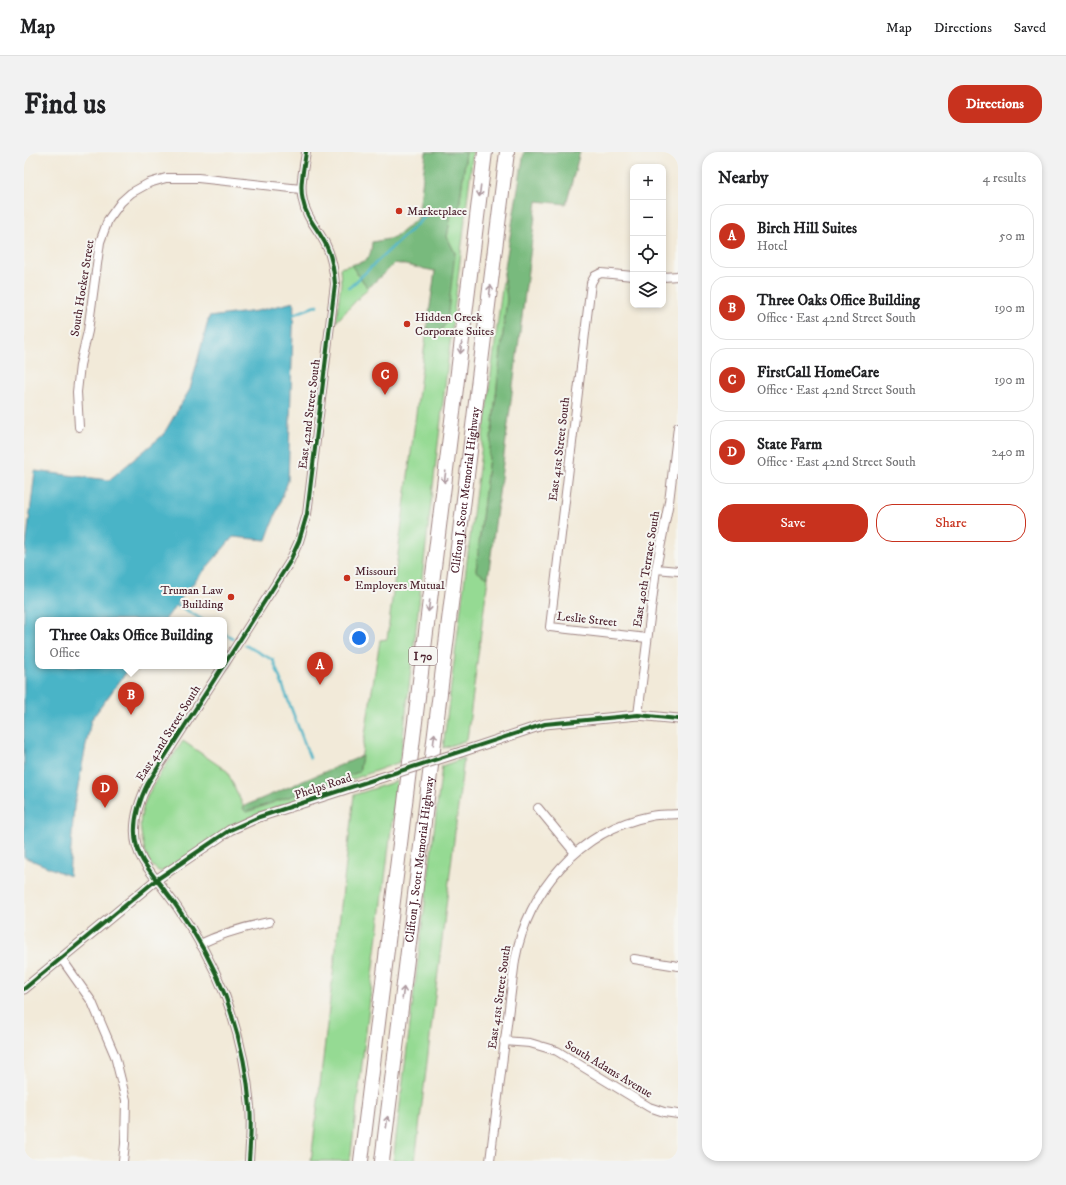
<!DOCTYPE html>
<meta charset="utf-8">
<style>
body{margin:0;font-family:"IM FELL DW Pica",serif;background:#f2f2f2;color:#202124}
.controls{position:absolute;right:12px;top:12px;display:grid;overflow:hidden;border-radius:8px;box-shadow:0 2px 6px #0003}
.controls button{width:36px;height:36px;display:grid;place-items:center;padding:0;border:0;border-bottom:1px solid #e0e0e0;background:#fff;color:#202124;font:20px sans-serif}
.you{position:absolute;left:335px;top:486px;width:14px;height:14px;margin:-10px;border:3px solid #fff;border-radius:50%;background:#1a73e8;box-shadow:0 0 0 6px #1a73e833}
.badge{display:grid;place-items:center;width:26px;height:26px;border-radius:50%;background:#c8321e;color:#fff;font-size:13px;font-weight:700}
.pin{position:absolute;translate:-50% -33px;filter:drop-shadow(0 1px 2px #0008)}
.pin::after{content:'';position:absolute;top:21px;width:14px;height:12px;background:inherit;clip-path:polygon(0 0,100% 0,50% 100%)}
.popup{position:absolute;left:11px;top:465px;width:192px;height:52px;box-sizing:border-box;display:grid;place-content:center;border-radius:8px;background:#fff;filter:drop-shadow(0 1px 3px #0005);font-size:13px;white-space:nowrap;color:#757577}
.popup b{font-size:15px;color:#202124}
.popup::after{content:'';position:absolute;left:50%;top:100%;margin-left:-8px;border:8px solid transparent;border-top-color:#fff}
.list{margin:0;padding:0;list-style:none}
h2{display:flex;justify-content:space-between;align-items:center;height:52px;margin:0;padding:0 16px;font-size:17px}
h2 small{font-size:13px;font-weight:400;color:#757577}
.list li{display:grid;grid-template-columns:26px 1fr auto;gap:12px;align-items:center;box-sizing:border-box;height:64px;margin:0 8px 8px;padding:0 8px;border:1px solid #e0e0e0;border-radius:16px}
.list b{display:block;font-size:15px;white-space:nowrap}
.list p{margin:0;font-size:13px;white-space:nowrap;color:#757577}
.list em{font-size:13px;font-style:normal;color:#757577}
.actions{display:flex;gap:8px;padding:12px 16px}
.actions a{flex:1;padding:9px 0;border:1px solid #c8321e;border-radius:16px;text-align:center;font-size:14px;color:#c8321e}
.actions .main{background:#c8321e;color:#fff}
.icon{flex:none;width:22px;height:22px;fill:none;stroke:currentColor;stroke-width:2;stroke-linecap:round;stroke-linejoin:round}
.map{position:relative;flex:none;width:654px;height:1009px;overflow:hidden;border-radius:16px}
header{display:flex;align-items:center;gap:24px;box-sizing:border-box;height:56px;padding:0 20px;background:#fff;border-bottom:1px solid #e0e0e0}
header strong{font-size:19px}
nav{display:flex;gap:22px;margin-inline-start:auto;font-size:14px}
.intro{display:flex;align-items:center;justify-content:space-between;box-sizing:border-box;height:96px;padding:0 24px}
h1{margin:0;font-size:28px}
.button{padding:10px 18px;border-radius:16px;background:#c8321e;color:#fff;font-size:14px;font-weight:700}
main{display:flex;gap:24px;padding:0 24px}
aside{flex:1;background:#fff;border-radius:16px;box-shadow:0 2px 6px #0003}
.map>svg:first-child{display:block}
.green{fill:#95da93;stroke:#707c5f}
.forest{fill:#78ba7d;stroke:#616c54}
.water{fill:#4ab4c7;stroke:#4a6a79}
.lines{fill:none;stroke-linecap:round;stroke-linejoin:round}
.stream{stroke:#4ab4c7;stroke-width:2.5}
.minor-casing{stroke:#9e8482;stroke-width:10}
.tertiary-casing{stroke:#9e8482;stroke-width:11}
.motorway-casing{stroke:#9e8482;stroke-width:16}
.minor{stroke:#fff;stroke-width:8}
.tertiary{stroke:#fff;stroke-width:9}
.motorway{stroke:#fff;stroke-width:14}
.tertiary-bridge-casing{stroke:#9e8482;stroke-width:11;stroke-linecap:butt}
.tertiary-bridge{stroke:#fff;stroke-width:9}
.cycleway-casing{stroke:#f6f6f2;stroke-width:6}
.cycleway{stroke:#1b5e20;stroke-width:4}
.oneway{stroke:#ae9aa0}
.poi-dot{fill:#c8321e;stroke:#f6f6f2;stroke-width:1.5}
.labels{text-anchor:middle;stroke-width:4;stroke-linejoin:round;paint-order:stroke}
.shield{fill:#f6f6f2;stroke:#7e6067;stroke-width:1}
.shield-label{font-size:11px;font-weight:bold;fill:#4a1f2b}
.poi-label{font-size:12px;fill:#4a1f2b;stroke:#f6f6f2;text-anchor:start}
.street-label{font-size:12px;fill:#4a1f2b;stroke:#f6f6f2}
</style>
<header>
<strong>Map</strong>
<nav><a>Map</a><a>Directions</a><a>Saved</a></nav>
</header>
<div class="intro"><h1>Find us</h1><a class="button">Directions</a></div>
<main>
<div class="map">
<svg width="654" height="1009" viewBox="0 0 654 1009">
<rect width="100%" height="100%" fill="#f6f6f2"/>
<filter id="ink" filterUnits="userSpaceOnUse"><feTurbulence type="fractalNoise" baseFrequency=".025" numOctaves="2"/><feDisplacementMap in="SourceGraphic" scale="8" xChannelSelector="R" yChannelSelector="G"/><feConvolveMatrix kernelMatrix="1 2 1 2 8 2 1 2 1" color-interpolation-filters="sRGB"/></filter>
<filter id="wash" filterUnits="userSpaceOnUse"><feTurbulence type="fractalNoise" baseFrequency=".012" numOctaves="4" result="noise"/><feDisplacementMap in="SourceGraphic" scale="16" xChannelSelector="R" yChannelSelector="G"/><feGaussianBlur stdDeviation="0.9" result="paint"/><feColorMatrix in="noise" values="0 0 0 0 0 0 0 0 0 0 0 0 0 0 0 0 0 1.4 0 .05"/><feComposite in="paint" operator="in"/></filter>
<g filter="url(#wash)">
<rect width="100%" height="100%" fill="#f2ead9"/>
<!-- green -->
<g class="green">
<path d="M442,0H449L376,610L231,663L137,720C127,716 122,705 120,695C118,686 115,675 117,665C121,638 144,612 159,589L203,619L222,660L335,620L356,488L363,487L403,176L414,180L431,101L423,85L427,63L435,56Z"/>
<polygon points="327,113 344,136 312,170 317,131 316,116"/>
<polygon points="480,121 483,147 452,418 464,426 443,588 419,596"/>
<polygon points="440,606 391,1009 369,1009 418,614"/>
<polygon points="373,629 326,1009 287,1009 330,643"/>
</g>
<!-- forest -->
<g class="forest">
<path d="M402,0H442L435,56L427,63L423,85L431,101L423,168L419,176L413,180L403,176L411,119L371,111L344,136L327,113C345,108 346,109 348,90L370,86L394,66Z"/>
<polygon points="500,0 556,0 542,52 513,49 464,426 452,419 483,147 480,121"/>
<polygon points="338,604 335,620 222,660 218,655"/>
</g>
<!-- water -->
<polygon class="water" points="270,150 264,329 242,388 209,385 161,441 141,468 14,468 14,514 107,514 67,568 50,655 45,724 0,705 0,411 11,319 85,328 139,283 166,237 185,165 233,159"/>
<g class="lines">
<!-- stream -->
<g class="stream">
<polyline points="325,136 408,58"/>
<polyline points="268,163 294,153"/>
<polyline points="150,451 179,468"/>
<polyline points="200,481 209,486"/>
<polyline points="221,493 249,508 286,606"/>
</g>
</g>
</g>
<g filter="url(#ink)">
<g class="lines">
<defs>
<g id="minor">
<polyline points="609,124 577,121 571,124 567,131 526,475 623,486"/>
<polyline points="639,125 654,124"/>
<polyline points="55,275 53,240 56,213 64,179 76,90 84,68 97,50 107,41 125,31 142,26 174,26 277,37"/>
<polyline points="632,417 654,419"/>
<path d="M200,513L265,411L275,389L283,362L311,132C310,119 308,105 302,93C295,78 282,66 279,49C275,34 280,16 282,0"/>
<path d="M199,514L124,631C112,655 104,684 119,709C129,725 142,739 153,755C172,782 189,812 201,843C214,879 223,916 226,955C228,972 226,991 225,1009"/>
<polyline points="614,563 632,417 645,350 654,275"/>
<polyline points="514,656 551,701"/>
<path d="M176,792C199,781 221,775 245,770"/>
<polyline points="37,806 68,850 91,904 102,948 101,992 99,1009"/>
<polyline points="610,807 654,814"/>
<polyline points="480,889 506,891 533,899 625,955 640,960 654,962"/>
<path d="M466,1009L491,808C504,739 555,678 627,664C635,662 645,663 654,662"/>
</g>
<g id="tertiary">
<polyline points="437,600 521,572 614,563 654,567"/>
<polyline points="0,837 132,728 206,678 235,665 353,627"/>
</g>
<g id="motorway">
<polyline points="337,1009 461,0"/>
<path id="s1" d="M358,1009L483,0"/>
</g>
</defs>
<!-- minor casing -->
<use href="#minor" class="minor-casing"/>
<!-- tertiary casing -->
<use href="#tertiary" class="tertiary-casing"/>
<!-- motorway casing -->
<use href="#motorway" class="motorway-casing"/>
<!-- minor -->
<use href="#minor" class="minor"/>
<!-- tertiary -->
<use href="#tertiary" class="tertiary"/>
<!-- motorway -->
<use href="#motorway" class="motorway"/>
<defs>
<polyline id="tertiary-bridge" points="353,627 437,600"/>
</defs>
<!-- tertiary-bridge casing -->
<use href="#tertiary-bridge" class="tertiary-bridge-casing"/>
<!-- tertiary-bridge -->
<use href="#tertiary-bridge" class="tertiary-bridge"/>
<defs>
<g id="cycleway">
<path d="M200,513L265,411L275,389L283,362L311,132C310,119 308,105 302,93C295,78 282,66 279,49C275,34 280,16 282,0"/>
<path d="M199,514L124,631C112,655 104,684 119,709C129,725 142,739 153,755C172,782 189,812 201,843C214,879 223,916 226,955C228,972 226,991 225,1009"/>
<polyline points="0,837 132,728 206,678 235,665 521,572 614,563 654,567"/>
</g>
</defs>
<!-- cycleway casing -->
<use href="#cycleway" class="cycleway-casing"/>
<!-- cycleway -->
<use href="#cycleway" class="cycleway"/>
</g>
<!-- one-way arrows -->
<defs><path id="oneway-shaft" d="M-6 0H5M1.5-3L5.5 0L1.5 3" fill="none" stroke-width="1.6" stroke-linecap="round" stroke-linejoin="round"/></defs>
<g class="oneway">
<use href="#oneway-shaft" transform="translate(456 39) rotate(97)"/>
<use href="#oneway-shaft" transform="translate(466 139) rotate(-83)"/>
<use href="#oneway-shaft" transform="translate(437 196) rotate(97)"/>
<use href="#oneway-shaft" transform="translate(421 325) rotate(97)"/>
<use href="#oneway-shaft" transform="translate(405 454) rotate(97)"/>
<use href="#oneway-shaft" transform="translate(410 587) rotate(-83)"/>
<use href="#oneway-shaft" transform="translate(379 841) rotate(-83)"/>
<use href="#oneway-shaft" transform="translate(363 970) rotate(-83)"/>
</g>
</g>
<!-- markers -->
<g class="poi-dot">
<circle cx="375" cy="59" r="4"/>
<circle cx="383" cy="172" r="4"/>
<circle cx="323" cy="426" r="4"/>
<circle cx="207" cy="445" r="4"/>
</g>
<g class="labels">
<!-- shield labels -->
<rect class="shield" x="385" y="495" width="28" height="18" rx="3"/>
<g class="shield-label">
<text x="399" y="508">I 70</text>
</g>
<!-- poi labels -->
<g class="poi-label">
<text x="383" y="63">Marketplace</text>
<text x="391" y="169">Hidden Creek<tspan x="391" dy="14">Corporate Suites</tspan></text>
<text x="331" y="423">Missouri<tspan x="331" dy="14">Employers Mutual</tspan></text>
<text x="199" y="442" text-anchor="end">Truman Law<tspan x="199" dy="14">Building</tspan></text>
</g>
<!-- street labels -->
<g class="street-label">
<text transform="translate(58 136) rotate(-81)" y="4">South Hocker Street</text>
<text transform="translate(285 262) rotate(-83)" y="4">East 42nd Street South</text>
<text transform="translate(535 297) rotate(-83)" y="4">East 41st Street South</text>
<text dy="4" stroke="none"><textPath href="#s1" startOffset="676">Clifton J. Scott Memorial Highway</textPath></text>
<text transform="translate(622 417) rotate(-81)" y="4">East 40th Terrace South</text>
<text transform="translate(563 467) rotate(6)" y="4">Leslie Street</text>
<text transform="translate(144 581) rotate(-58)" y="4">East 42nd Street South</text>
<text transform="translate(299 634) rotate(-18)" y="4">Phelps Road</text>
<text dy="4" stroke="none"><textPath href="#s1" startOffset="304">Clifton J. Scott Memorial Highway</textPath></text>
<text transform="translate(475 845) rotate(-82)" y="4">East 41st Street South</text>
<text transform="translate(585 917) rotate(31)" y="4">South Adams Avenue</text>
</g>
</g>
</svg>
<div class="controls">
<button>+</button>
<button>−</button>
<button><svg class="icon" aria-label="locate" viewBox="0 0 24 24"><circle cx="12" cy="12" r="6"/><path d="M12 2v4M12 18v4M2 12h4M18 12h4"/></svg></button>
<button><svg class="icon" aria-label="layers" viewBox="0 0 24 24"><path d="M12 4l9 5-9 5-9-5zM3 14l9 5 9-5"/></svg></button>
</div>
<div class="you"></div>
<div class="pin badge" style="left:296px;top:533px">A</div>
<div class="pin badge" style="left:107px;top:563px">B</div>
<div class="popup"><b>Three Oaks Office Building</b>Office</div>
<div class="pin badge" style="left:361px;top:243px">C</div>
<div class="pin badge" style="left:81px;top:656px">D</div>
</div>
<aside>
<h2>Nearby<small>4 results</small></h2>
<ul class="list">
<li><span class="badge">A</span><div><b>Birch Hill Suites</b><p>Hotel</p></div><em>50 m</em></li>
<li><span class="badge">B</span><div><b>Three Oaks Office Building</b><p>Office · East 42nd Street South</p></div><em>190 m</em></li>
<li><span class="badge">C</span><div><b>FirstCall HomeCare</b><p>Office · East 42nd Street South</p></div><em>190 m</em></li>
<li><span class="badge">D</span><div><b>State Farm</b><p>Office · East 42nd Street South</p></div><em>240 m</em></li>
</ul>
<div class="actions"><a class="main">Save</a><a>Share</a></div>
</aside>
</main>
